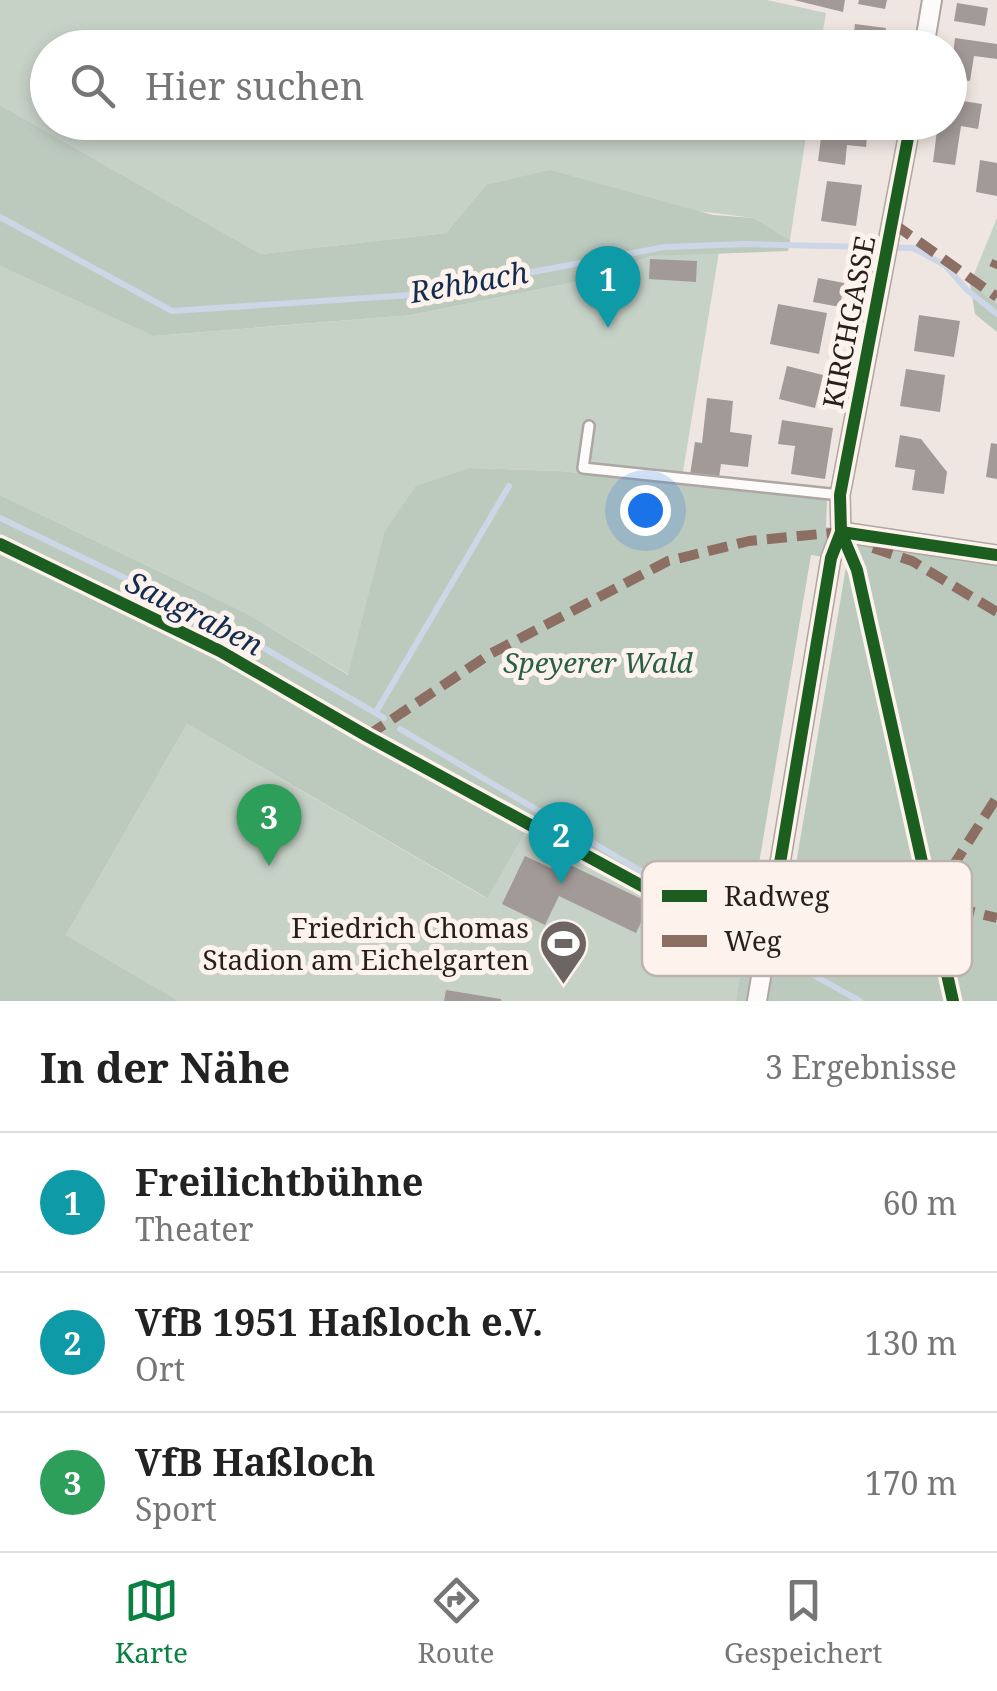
<!DOCTYPE html>
<html lang="de">
<meta charset="utf-8">
<style>
body{margin:0;font-family:"Noto Serif",serif;background:#f6f6f6;color:#222}
.you{position:absolute;left:645px;top:510px;width:35px;height:35px;margin:-25px;border:8px solid #fff;border-radius:50%;background:#1a73e8;box-shadow:0 0 0 15px #1a73e833}
.badge{display:grid;place-items:center;width:65px;height:65px;border-radius:50%;background:#0b8043;color:#fff;font-size:32px;font-weight:700}
.pin{position:absolute;translate:-50% -82px;filter:drop-shadow(0 2px 5px #0008)}
.pin::after{content:'';position:absolute;top:52px;width:35px;height:30px;background:inherit;clip-path:polygon(0 0,100% 0,50% 100%)}
.list{margin:0;padding:0;list-style:none}
h2{display:flex;justify-content:space-between;align-items:center;height:130px;margin:0;padding:0 40px;font-size:42px}
h2 small{font-size:32px;font-weight:400;color:#767676}
.list li{display:grid;grid-template-columns:65px 1fr auto;gap:30px;align-items:center;box-sizing:border-box;height:140px;padding:0 40px;border-top:2px solid #e0e0e0}
.list b{display:block;font-size:38px;white-space:nowrap}
.list p{margin:0;font-size:32px;white-space:nowrap;color:#767676}
.list em{font-size:32px;font-style:normal;color:#767676}
.icon{flex:none;width:55px;height:55px;fill:none;stroke:currentColor;stroke-width:2;stroke-linecap:round;stroke-linejoin:round}
.map{position:relative;flex:none;width:997px;height:1001px;overflow:hidden}
.search{position:absolute;background:#fff;box-shadow:0 5px 15px #0003;left:30px;right:30px;top:30px;height:110px;display:flex;align-items:center;gap:25px;box-sizing:border-box;padding:0 35px;border-radius:55px;color:#767676;font-size:38px}
.sheet{height:550px;background:#fff}
nav{display:flex;justify-content:space-around;align-items:center;box-sizing:border-box;height:140px;border-top:2px solid #e0e0e0;background:#fff;font-size:28px;color:#767676}
nav a{display:grid;justify-items:center;gap:5px}
nav .on{color:#0b8043}
.map>svg:first-child{display:block}
.green{fill:#c7d2c7}
.forest{fill:#bcc9bd;fill-rule:evenodd}
.lines{fill:none;stroke-linecap:round;stroke-linejoin:round}
.stream{stroke:#ccd6e7;stroke-width:6}
.building{fill:#a19a97}
.service-casing{stroke:#ada6a2;stroke-width:14}
.minor-casing{stroke:#ada6a2;stroke-width:22}
.service{stroke:#fdfbfa;stroke-width:9}
.minor{stroke:#fdfbfa;stroke-width:18}
.quiet{stroke:#8d6e63;stroke-width:10;stroke-dasharray:20 10;stroke-linecap:butt}
.cycleway-casing{stroke:#fef2ed;stroke-width:19}
.cycleway{stroke:#1b5e20;stroke-width:12}
.labels{text-anchor:middle;stroke-width:10;stroke-linejoin:round;paint-order:stroke}
.street-label{font-size:28px;fill:#261f1c;stroke:#fef2ed}
.park-label{font-size:28px;font-style:italic;fill:#296046;stroke:#fef2ed}
.poi-label{font-size:28px;fill:#261f1c;stroke:#fef2ed;text-anchor:end}
.water-label{font-size:30px;font-style:italic;fill:#132d51;stroke:#fef2ed}
.key{fill:#fef2ed;stroke:#bdb3ae;stroke-width:2.5}
.key-label{font-size:28px;fill:#261f1c}
</style>
<div class="map">
<svg width="997" height="1001" viewBox="0 0 997 1001">
<rect width="100%" height="100%" fill="#f0e6e1"/>
<!-- green -->
<g class="green">
<polygon points="0,0 767,0 826,13 820,48 48,48 48,122 808,123 790,240 754,218 486,185 446,233 261,254 0,105"/>
<polygon points="997,218 997,304 970,284"/>
<polygon points="719,252 681,484 559,471 469,468 384,533 349,675 246,613 0,495 0,266 155,336 411,315 585,280 651,256"/>
<polygon points="187,724 486,898 523,834 745,952 736,1001 179,1001 66,935"/>
</g>
<!-- forest -->
<g class="forest">
<polygon points="0,105 261,254 446,233 486,185 550,170 713,215 754,218 790,240 788,251 651,256 585,280 411,315 154,336 0,266"/>
<polygon points="970,284 997,304 997,332 975,314"/>
<path d="M469,468L559,471L827,500L826,527L997,549V1001H736L744,952L524,834L487,898L187,724L66,935L179,1001H0V495L246,613L348,675L384,533L416,486ZM811,555L847,561L791,894L755,887Z"/>
</g>
<g class="lines">
<!-- stream -->
<g class="stream">
<polyline points="0,217 172,311 411,295 665,247 746,244 913,248 945,265 967,290 997,314"/>
<polyline points="0,518 233,630 384,718"/>
<polyline points="376,712 509,486"/>
<polyline points="400,729 751,936"/>
<polyline points="774,953 860,1001"/>
</g>
</g>
<!-- building -->
<g class="building">
<polygon points="794,0 845,0 843,12"/>
<polygon points="859,0 887,0 885,9 858,4"/>
<polygon points="957,3 988,8 985,26 954,21"/>
<polygon points="855,24 886,28 883,48 852,48"/>
<polygon points="955,38 997,44 997,59 974,56 970,81 950,78"/>
<polygon points="950,99 982,104 978,129 961,126 955,165 933,162 938,122 950,122"/>
<polygon points="823,122 868,127 866,147 847,145 845,165 818,161"/>
<polygon points="980,160 997,163 997,196 976,192"/>
<polygon points="827,181 862,185 856,226 821,221"/>
<polygon points="650,259 697,261 696,282 649,279"/>
<polygon points="818,278 844,283 840,307 813,302"/>
<polygon points="778,304 827,313 819,354 770,344"/>
<polygon points="919,315 960,321 954,357 914,351"/>
<polygon points="787,366 823,375 815,408 779,399"/>
<polygon points="906,369 945,375 940,412 900,406"/>
<polygon points="707,398 733,401 730,432 752,435 748,467 721,464 719,478 690,475 695,442 702,443"/>
<polygon points="782,420 833,428 825,479 791,474 795,446 778,444"/>
<polygon points="900,435 921,439 947,472 944,494 912,490 915,470 895,467"/>
<polygon points="991,443 997,444 997,479 986,477"/>
<polygon points="525,856 561,873 566,863 650,903 636,933 559,896 545,925 502,904"/>
<polygon points="446,990 501,999 501,1001 444,1001"/>
</g>
<g class="lines">
<defs>
<g id="service">
<polyline points="589,426 583,468 840,495"/>
<polyline points="0,544 220,651 367,736 765,953"/>
</g>
<g id="minor">
<polyline points="924,48 932,0"/>
<polyline points="841,532 997,555"/>
<polyline points="757,1001 831,558 841,532 840,495 911,122"/>
</g>
</defs>
<!-- service casing -->
<use href="#service" class="service-casing"/>
<!-- minor casing -->
<use href="#minor" class="minor-casing"/>
<!-- service -->
<use href="#service" class="service"/>
<!-- minor -->
<use href="#minor" class="minor"/>
<!-- quiet -->
<g class="quiet">
<polyline points="894,224 997,297"/>
<polyline points="994,268 997,261"/>
<polyline points="873,548 912,561 997,612"/>
<polyline points="367,736 490,654 668,561 749,541 841,532 846,535"/>
<polyline points="780,865 997,918"/>
<polyline points="768,941 873,930 930,902 997,797"/>
</g>
<defs>
<g id="cycleway">
<polyline points="841,532 857,570 953,1001"/>
<polyline points="841,532 997,555"/>
<polyline points="0,544 220,651 367,736 765,953 831,558 841,532 840,495 911,122"/>
</g>
</defs>
<!-- cycleway casing -->
<use href="#cycleway" class="cycleway-casing"/>
<!-- cycleway -->
<use href="#cycleway" class="cycleway"/>
</g>
<!-- icons -->
<defs>
<symbol id="stadium-pin" viewBox="-11 -11 22 30"><path d="M0 17L-7.5 6A9.5 9.5 0 1 1 7.5 6Z" fill="#6d6561" stroke="#fef2ed"/><path d="M0-5a6.5 5 0 1 0 0 10a6.5 5 0 1 0 0-10ZM-3.5-1.8h7v3.6h-7Z" fill="#fff"/></symbol>
</defs>
<g fill-rule="evenodd">
<use href="#stadium-pin" x="536" y="916" width="55" height="75"/>
</g>
<g class="labels">
<!-- street labels -->
<g class="street-label">
<text transform="translate(849 322) rotate(-79)" y="10">KIRCHGASSE</text>
</g>
<!-- park labels -->
<g class="park-label">
<text x="598" y="673">Speyerer Wald</text>
</g>
<!-- poi labels -->
<g class="poi-label">
<text x="529" y="938">Friedrich Chomas<tspan x="529" dy="32">Stadion am Eichelgarten</tspan></text>
</g>
<!-- water labels -->
<g class="water-label">
<text transform="translate(469 283) rotate(-10)" y="10">Rehbach</text>
<text transform="translate(194 614) rotate(27)" y="10">Saugraben</text>
</g>
</g>
<!-- legend -->
<rect x="642" y="861" width="330" height="115" rx="15" class="key"/>
<rect x="662" y="890" width="45" height="12" fill="#1b5e20"/>
<rect x="662" y="935" width="45" height="12" fill="#8d6e63"/>
<g class="key-label">
<text x="724" y="906">Radweg</text>
<text x="724" y="951">Weg</text>
</g>
</svg>
<div class="you"></div>
<div class="pin badge" style="left:608px;top:328px;background:#0f9aa8">1</div>
<div class="pin badge" style="left:561px;top:884px;background:#0f9aa8">2</div>
<div class="pin badge" style="left:269px;top:866px;background:#2e9e5b">3</div>
<div class="search"><svg class="icon" aria-label="search" viewBox="0 0 24 24"><circle cx="10" cy="10" r="6"/><path d="M15 15l6 6"/></svg>Hier suchen</div>
</div>
<section class="sheet">
<h2>In der Nähe<small>3 Ergebnisse</small></h2>
<ul class="list">
<li><span class="badge" style="background:#0f9aa8">1</span><div><b>Freilichtbühne</b><p>Theater</p></div><em>60 m</em></li>
<li><span class="badge" style="background:#0f9aa8">2</span><div><b>VfB 1951 Haßloch e.V.</b><p>Ort</p></div><em>130 m</em></li>
<li><span class="badge" style="background:#2e9e5b">3</span><div><b>VfB Haßloch</b><p>Sport</p></div><em>170 m</em></li>
</ul>
</section>
<nav>
<a class="on"><svg class="icon" aria-label="map" viewBox="0 0 24 24"><path d="M3 6l6-2 6 2 6-2v14l-6 2-6-2-6 2zM9 4v14M15 6v14"/></svg>Karte</a>
<a><svg class="icon" aria-label="directions" viewBox="0 0 24 24"><path d="M12 3l9 9-9 9-9-9zM9 14v-3h6M13 9l2 2-2 2"/></svg>Route</a>
<a><svg class="icon" aria-label="saved" viewBox="0 0 24 24"><path d="M7 4h10v16l-5-4-5 4z"/></svg>Gespeichert</a>
</nav>
